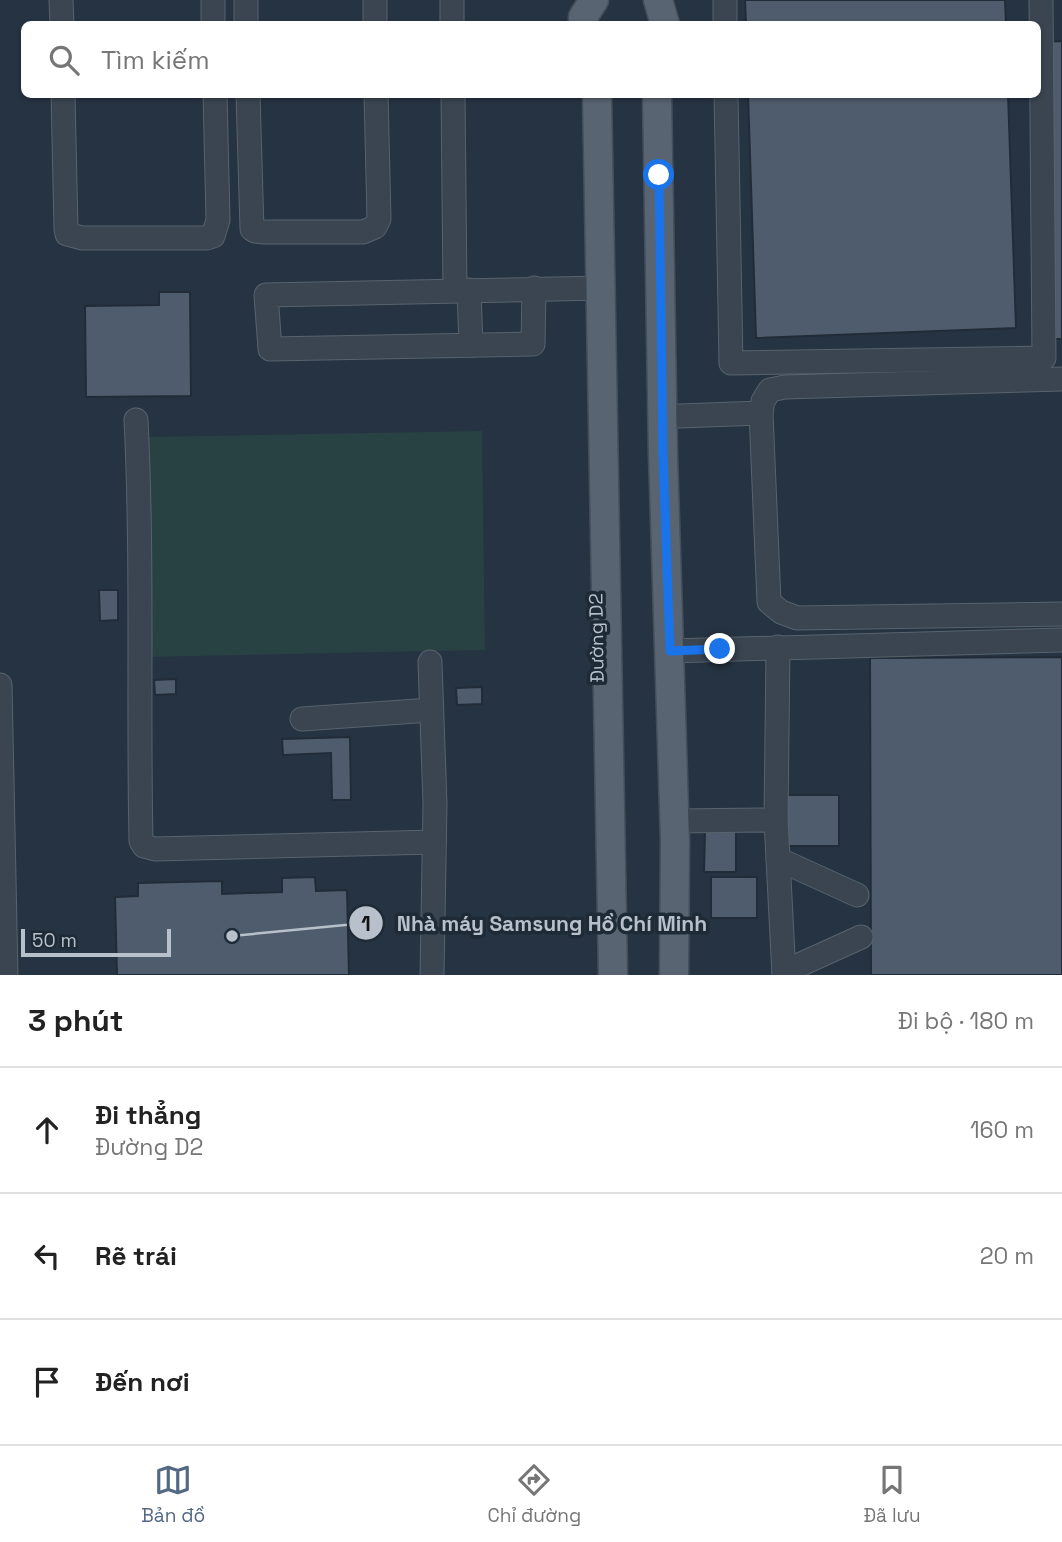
<!DOCTYPE html>
<html lang="vi">
<meta charset="utf-8">
<style>
body{margin:0;font-family:"Space Grotesk",sans-serif;background:#f6f6f6;color:#222}
.scale{position:absolute;left:21px;bottom:18px;width:150px;box-sizing:border-box;padding-left:7px;border:4px solid #b7c0cb;border-top:0;font-size:19px;line-height:24px;white-space:nowrap;color:#b7c0cb;-webkit-text-stroke:5px #1f2a37;paint-order:stroke}
.stop{position:absolute;width:21px;height:21px;margin:-16px;border:5px solid #1a73e8;border-radius:50%;background:#fff}
.stop.end{background:#1a73e8;border-color:#fff;box-shadow:0 2px 7px #0008}
.list{margin:0;padding:0;list-style:none}
h2{display:flex;justify-content:space-between;align-items:center;height:91px;margin:0;padding:0 28px;font-size:30px}
h2 small{font-size:23px;font-weight:400;color:#767676}
.list li{display:grid;grid-template-columns:46px 1fr auto;gap:21px;align-items:center;box-sizing:border-box;height:126px;padding:0 28px;border-top:2px solid #e0e0e0}
.list b{display:block;font-size:26px;white-space:nowrap}
.list p{margin:0;font-size:23px;white-space:nowrap;color:#767676}
.list em{font-size:23px;font-style:normal;color:#767676}
.icon{flex:none;width:38px;height:38px;fill:none;stroke:currentColor;stroke-width:2;stroke-linecap:round;stroke-linejoin:round}
.map{position:relative;flex:none;width:1062px;height:975px;overflow:hidden}
.search{position:absolute;background:#fff;box-shadow:0 2px 5px #0004;left:21px;right:21px;top:21px;height:77px;display:flex;align-items:center;gap:18px;box-sizing:border-box;padding:0 24px;border-radius:10px;color:#767676;font-size:26px}
.sheet{height:469px;background:#fff}
nav{display:flex;justify-content:space-around;align-items:center;box-sizing:border-box;height:98px;border-top:2px solid #e0e0e0;background:#fff;font-size:19px;color:#767676}
nav a{display:grid;justify-items:center;gap:4px}
nav .on{color:#536883}
.map>svg:first-child{display:block}
.green{fill:#284142}
.building{fill:#4f5c6d;stroke:#212c38;stroke-width:2}
.lines{fill:none;stroke-linecap:round;stroke-linejoin:round}
.minor-casing{stroke:#58636e;stroke-width:25}
.major-casing{stroke:#444e5a;stroke-width:31}
.minor{stroke:#3a4551;stroke-width:23}
.major{stroke:#586471;stroke-width:28}
.route{stroke:#1a73e8;stroke-width:9}
.labels{text-anchor:middle;stroke-width:7;stroke-linejoin:round;paint-order:stroke}
.street-label{font-size:19px;fill:#b7c0cb;stroke:#1f2a37}
.leader{fill:none;stroke:#b7c0cb;stroke-width:2.5}
.callout-dot{fill:#b7c0cb;stroke:#1f2a37;stroke-width:2.5}
.mark-label{font-size:21px;text-anchor:middle;font-weight:bold;fill:#111}
.callout-label{font-size:21px;text-anchor:middle;font-weight:bold;fill:#b7c0cb;stroke:#1f2a37;stroke-width:7;stroke-linejoin:round;paint-order:stroke}
</style>
<div class="map">
<svg width="1062" height="975" viewBox="0 0 1062 975">
<rect width="100%" height="100%" fill="#263342"/>
<!-- green -->
<polygon class="green" points="482,431 485,650 146,657 144,437"/>
<!-- building -->
<g class="building">
<polygon points="745,0 1005,0 1006,24 746,24"/>
<polygon points="1062,41 1062,339 1053,339 1045,42"/>
<polygon points="748,94 1008,94 1016,328 756,338"/>
<polygon points="159,292 190,292 191,396 86,397 85,306 159,305"/>
<polygon points="99,590 118,590 118,620 100,621"/>
<polygon points="1062,657 1062,975 871,975 870,658"/>
<polygon points="176,679 176,694 155,695 154,680"/>
<polygon points="482,687 482,704 457,705 456,688"/>
<polygon points="350,737 351,800 332,800 331,753 283,755 282,739"/>
<rect x="786" y="795" width="53" height="51"/>
<polygon points="705,831 736,831 736,872 704,872"/>
<polygon points="315,877 316,891 347,890 349,975 117,975 115,897 138,896 138,883 222,881 222,894 282,892 282,878"/>
<rect x="711" y="877" width="46" height="41"/>
</g>
<g class="lines">
<defs>
<g id="minor">
<polyline points="61,0 62,24"/>
<polyline points="213,0 213,24"/>
<polyline points="246,0 246,24"/>
<polyline points="452,0 452,24"/>
<polyline points="725,0 725,24"/>
<polyline points="375,24 375,0"/>
<polyline points="63,94 66,229 67,234 82,238 207,238 213,236 218,220 215,94"/>
<polyline points="248,94 252,229 255,231 264,232 363,232 375,227 379,219 376,94"/>
<polyline points="453,94 455,290"/>
<polyline points="726,94 731,363 1044,358 1041,0"/>
<polyline points="534,288 533,344 270,349 266,295 601,288"/>
<polyline points="469,290 471,345"/>
<polyline points="761,413 769,602 781,612 797,618 1062,614"/>
<polyline points="680,416 761,413 763,401 770,390 785,387 1062,379"/>
<path d="M136,420C143,560 138,701 141,841L144,846L155,849L434,842"/>
<polyline points="670,651 1062,640"/>
<polyline points="430,662 435,804 432,975"/>
<polyline points="0,685 6,975"/>
<polyline points="302,719 431,710"/>
<polyline points="776,820 778,647"/>
<polyline points="674,821 776,820 784,975"/>
<polyline points="778,859 857,895"/>
<polyline points="784,972 861,937"/>
</g>
<g id="major">
<polyline points="658,0 665,24"/>
<polyline points="583,24 583,17 594,0"/>
<polyline points="597,94 613,975"/>
<polyline points="657,94 663,455 675,841 674,975"/>
</g>
</defs>
<!-- minor casing -->
<use href="#minor" class="minor-casing"/>
<!-- major casing -->
<use href="#major" class="major-casing"/>
<!-- minor -->
<use href="#minor" class="minor"/>
<!-- major -->
<use href="#major" class="major"/>
</g>
<g class="lines">
<!-- route -->
<polyline class="route" points="659,175 663,454 670,651 720,649"/>
</g>
<g class="labels">
<!-- street labels -->
<g class="street-label">
<text transform="translate(596 638) rotate(-91)" y="7">Đường D2</text>
</g>
</g>
<!-- callouts -->
<path class="leader" d="M232 936L366 923"/>
<g class="callout-dot">
<circle cx="232" cy="936" r="7"/>
<circle cx="366" cy="923" r="18"/>
</g>
<g class="mark-label">
<text x="366" y="931">1</text>
</g>
<g class="callout-label">
<text x="552" y="931">Nhà máy Samsung Hồ Chí Minh</text>
</g>
</svg>
<div class="scale">50 m</div>
<div class="stop" style="left:659px;top:175px"></div>
<div class="stop end" style="left:720px;top:649px"></div>
<div class="search"><svg class="icon" aria-label="search" viewBox="0 0 24 24"><circle cx="10" cy="10" r="6"/><path d="M15 15l6 6"/></svg>Tìm kiếm</div>
</div>
<section class="sheet">
<h2>3 phút<small>Đi bộ · 180 m</small></h2>
<ul class="list">
<li><svg class="icon" aria-label="ahead" viewBox="0 0 24 24"><path d="M12 20V5M6 11l6-6 6 6"/></svg><div><b>Đi thẳng</b><p>Đường D2</p></div><em>160 m</em></li>
<li><svg class="icon" aria-label="left" viewBox="0 0 24 24"><path d="M17 20v-9H6M10 6l-5 5 5 5"/></svg><div><b>Rẽ trái</b></div><em>20 m</em></li>
<li><svg class="icon" aria-label="arrive" viewBox="0 0 24 24"><path d="M6 21V4h12l-3 4 3 4H6"/></svg><div><b>Đến nơi</b></div></li>
</ul>
</section>
<nav>
<a class="on"><svg class="icon" aria-label="map" viewBox="0 0 24 24"><path d="M3 6l6-2 6 2 6-2v14l-6 2-6-2-6 2zM9 4v14M15 6v14"/></svg>Bản đồ</a>
<a><svg class="icon" aria-label="directions" viewBox="0 0 24 24"><path d="M12 3l9 9-9 9-9-9zM9 14v-3h6M13 9l2 2-2 2"/></svg>Chỉ đường</a>
<a><svg class="icon" aria-label="saved" viewBox="0 0 24 24"><path d="M7 4h10v16l-5-4-5 4z"/></svg>Đã lưu</a>
</nav>
